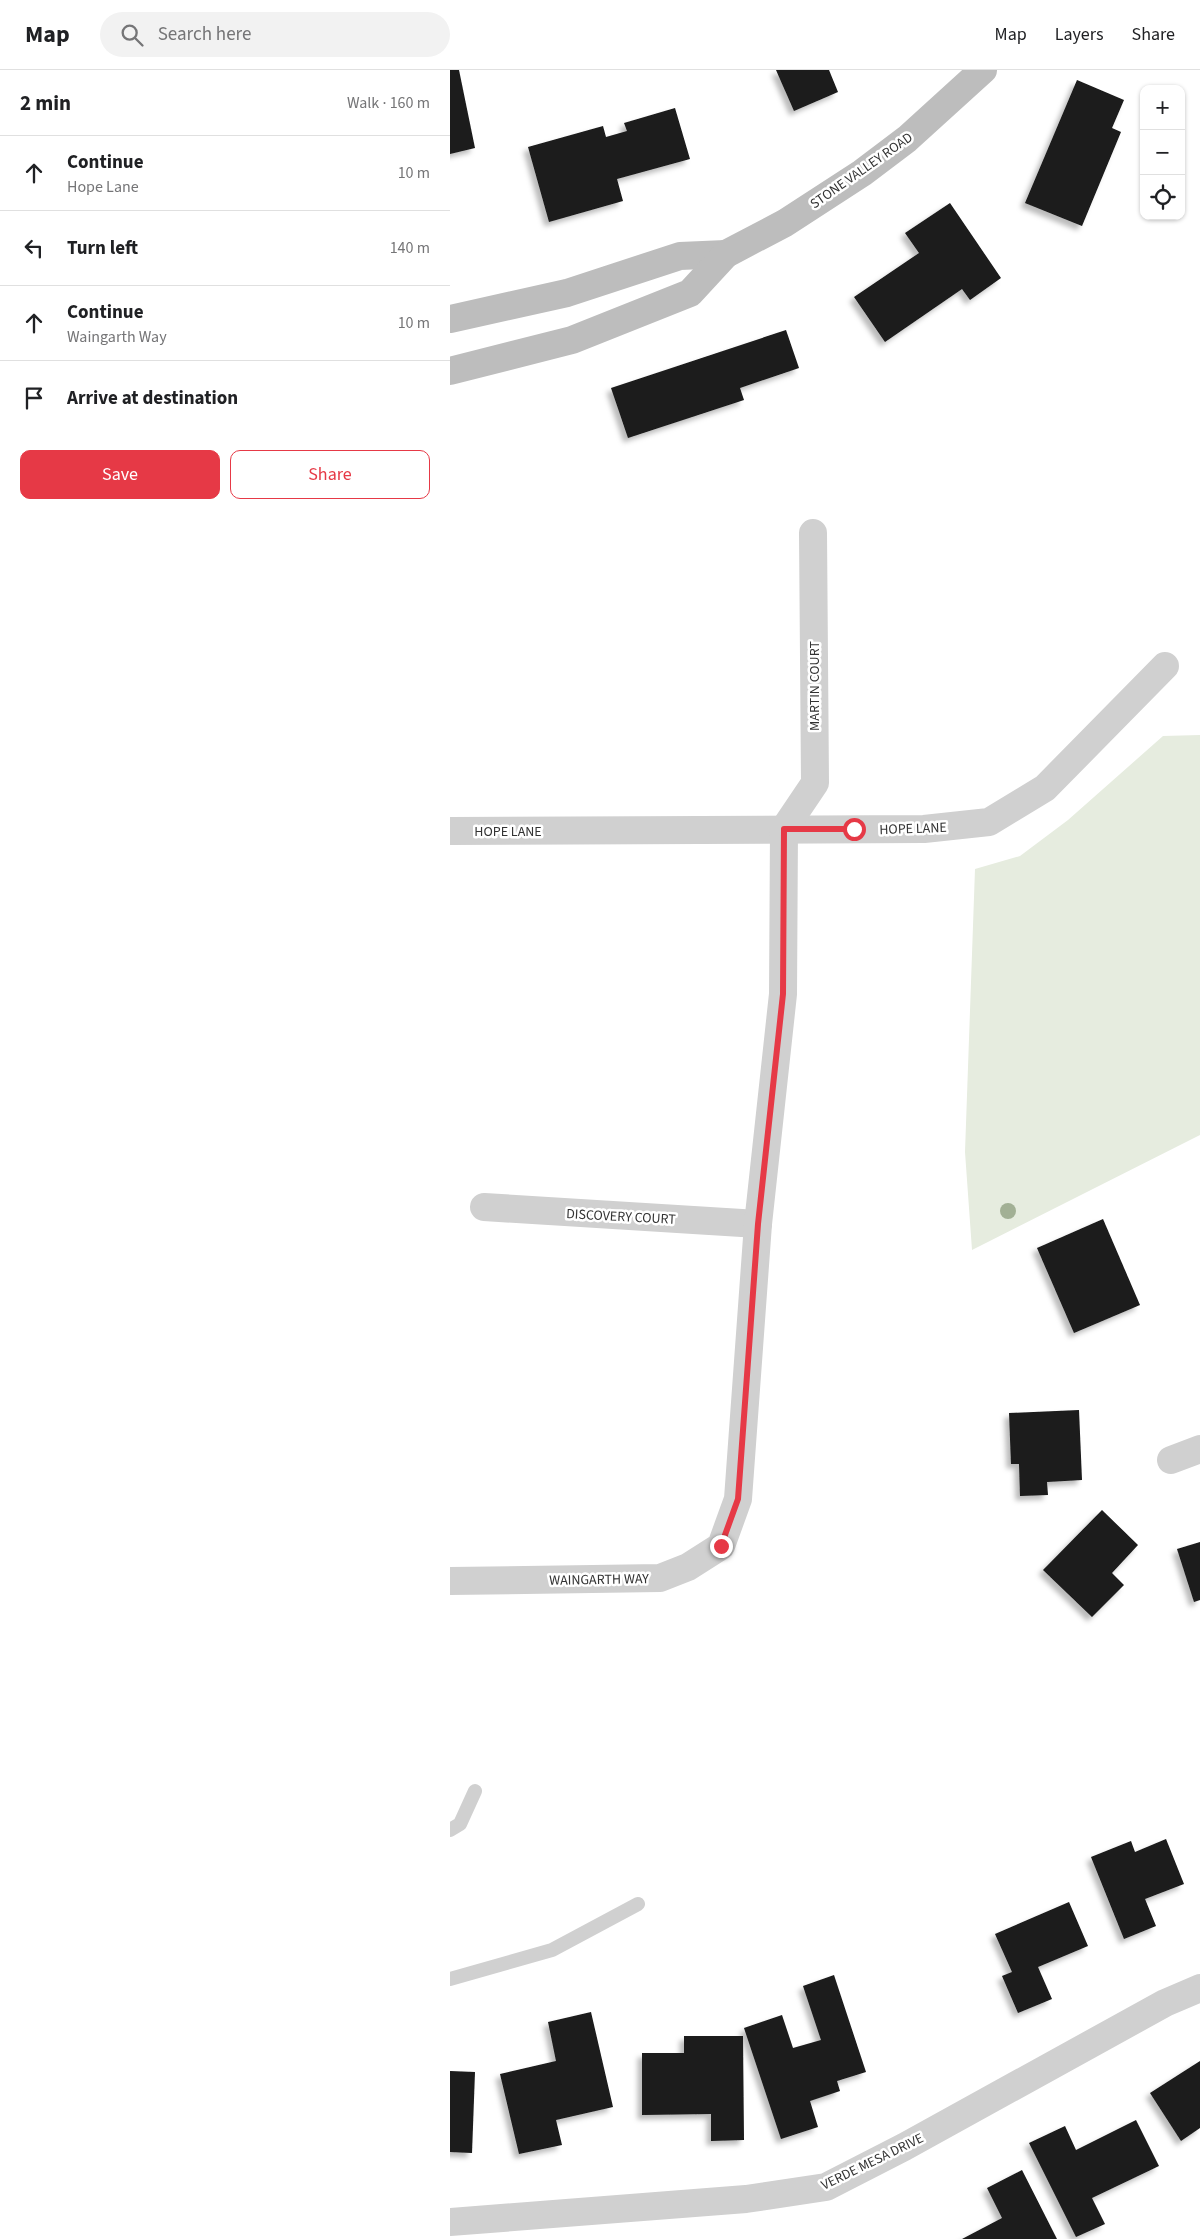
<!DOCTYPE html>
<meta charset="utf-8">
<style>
body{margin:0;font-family:"Source Sans 3",sans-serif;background:#f2f2f2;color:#202124}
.controls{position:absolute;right:15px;top:15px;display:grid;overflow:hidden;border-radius:10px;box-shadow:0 1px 4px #0004}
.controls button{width:45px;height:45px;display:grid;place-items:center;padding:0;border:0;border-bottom:1px solid #e0e0e0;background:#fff;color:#202124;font:25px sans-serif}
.stop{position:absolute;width:15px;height:15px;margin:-11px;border:4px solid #e63946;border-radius:50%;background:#fff}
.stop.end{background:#e63946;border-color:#fff;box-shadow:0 1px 5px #0008}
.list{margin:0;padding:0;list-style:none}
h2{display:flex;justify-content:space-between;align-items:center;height:65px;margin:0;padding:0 20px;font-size:21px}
h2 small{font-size:16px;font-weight:400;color:#757577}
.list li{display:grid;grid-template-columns:32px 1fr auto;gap:15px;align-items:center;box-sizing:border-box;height:75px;padding:0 20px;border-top:1px solid #e0e0e0}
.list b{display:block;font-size:19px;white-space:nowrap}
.list p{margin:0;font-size:16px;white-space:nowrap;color:#757577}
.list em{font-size:16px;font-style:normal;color:#757577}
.actions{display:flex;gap:10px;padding:15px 20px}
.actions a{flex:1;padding:11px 0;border:1px solid #e63946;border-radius:10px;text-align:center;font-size:18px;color:#e63946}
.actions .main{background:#e63946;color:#fff}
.icon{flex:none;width:28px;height:28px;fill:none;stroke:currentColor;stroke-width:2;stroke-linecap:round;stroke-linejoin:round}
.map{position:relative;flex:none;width:750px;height:2169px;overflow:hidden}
header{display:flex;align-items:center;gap:30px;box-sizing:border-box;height:70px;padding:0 25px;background:#fff;border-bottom:1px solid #e0e0e0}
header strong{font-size:24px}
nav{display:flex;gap:28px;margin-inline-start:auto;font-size:18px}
.search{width:350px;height:45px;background:#f2f2f2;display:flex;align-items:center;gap:12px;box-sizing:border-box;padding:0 18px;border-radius:28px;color:#757577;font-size:19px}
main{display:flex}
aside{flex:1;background:#fff}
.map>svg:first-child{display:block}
.green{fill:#e6ecdf}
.building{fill:#1a1a1a;filter:url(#shadow)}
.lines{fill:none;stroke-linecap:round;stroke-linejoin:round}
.lane{stroke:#d0d0d0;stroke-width:14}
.street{stroke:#d0d0d0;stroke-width:28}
.secondary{stroke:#bdbdbd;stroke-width:28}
.tree{fill:#a2b095}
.route{stroke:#e63946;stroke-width:6}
.labels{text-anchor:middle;stroke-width:5;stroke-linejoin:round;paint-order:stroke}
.street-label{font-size:14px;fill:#333;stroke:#fff}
</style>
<header>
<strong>Map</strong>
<div class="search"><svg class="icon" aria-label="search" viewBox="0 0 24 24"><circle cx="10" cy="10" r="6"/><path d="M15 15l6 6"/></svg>Search here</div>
<nav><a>Map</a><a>Layers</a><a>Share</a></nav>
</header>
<main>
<aside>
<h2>2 min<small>Walk · 160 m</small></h2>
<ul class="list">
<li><svg class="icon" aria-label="ahead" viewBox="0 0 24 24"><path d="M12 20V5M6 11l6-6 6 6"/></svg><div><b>Continue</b><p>Hope Lane</p></div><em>10 m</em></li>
<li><svg class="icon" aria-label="left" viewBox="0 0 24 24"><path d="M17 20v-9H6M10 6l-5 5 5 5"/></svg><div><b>Turn left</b></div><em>140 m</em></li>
<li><svg class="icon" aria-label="ahead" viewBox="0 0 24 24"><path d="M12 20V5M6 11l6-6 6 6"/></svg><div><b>Continue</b><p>Waingarth Way</p></div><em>10 m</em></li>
<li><svg class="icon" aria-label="arrive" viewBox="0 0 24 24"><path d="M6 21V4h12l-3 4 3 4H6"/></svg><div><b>Arrive at destination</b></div></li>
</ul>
<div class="actions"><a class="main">Save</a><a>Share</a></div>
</aside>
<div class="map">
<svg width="750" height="2169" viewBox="0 0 750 2169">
<defs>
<filter id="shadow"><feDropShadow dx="-4.5" dy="4.5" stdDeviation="2.5" flood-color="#0004"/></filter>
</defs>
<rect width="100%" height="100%" fill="#fff"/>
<!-- green -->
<polygon class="green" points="750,665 750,1065 522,1180 515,1082 525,799 570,786 618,750 713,666"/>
<!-- building -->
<g class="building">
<polygon points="0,0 9,0 25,78 0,84"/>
<polygon points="326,0 379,0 388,22 344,41"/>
<polygon points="627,10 674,30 662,58 671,62 632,156 575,133"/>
<polygon points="225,38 240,89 167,109 173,131 99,152 78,77 153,56 156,67 177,61 174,53"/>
<polygon points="500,133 551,208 520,230 512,219 435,272 404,227 469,183 455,163"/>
<polygon points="336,260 349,298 290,318 294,330 178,368 161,318"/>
<polygon points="653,1149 690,1235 624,1263 587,1178"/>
<polygon points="629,1340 632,1410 597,1412 598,1425 570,1426 569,1394 561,1394 559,1343"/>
<polygon points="652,1440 688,1475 662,1503 674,1515 642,1547 593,1500"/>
<polygon points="750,1472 750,1530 744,1532 727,1479"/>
<polygon points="716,1769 734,1814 695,1829 706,1856 674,1869 641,1787 681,1771 685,1782"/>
<polygon points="619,1832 638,1876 588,1897 602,1929 568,1943 552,1906 562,1902 545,1864"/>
<polygon points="384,1905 416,2002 387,2011 390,2021 360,2031 368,2057 331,2069 294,1958 332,1945 343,1978 371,1970 353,1916"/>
<polygon points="141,1942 163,2037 106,2050 112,2075 69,2084 50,2004 106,1991 98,1952"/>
<polygon points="234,1966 293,1966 294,2070 261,2071 261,2044 192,2045 192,1983 234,1983"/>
<polygon points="750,1991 750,2058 731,2071 700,2023"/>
<polygon points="0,2001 25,2002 22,2083 0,2082"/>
<polygon points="686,2050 709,2096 642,2128 655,2154 626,2167 579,2073 615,2056 626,2080"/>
<polygon points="572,2100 607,2169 512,2169 552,2148 537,2118"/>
</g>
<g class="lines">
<!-- lane -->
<g class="lane">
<polyline points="0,1760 10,1754 25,1721"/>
<polyline points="0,1909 102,1880 188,1834"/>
</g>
<!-- street -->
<g class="street">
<polyline points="0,761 474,759 539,752 595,718 715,596"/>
<polyline points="34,1137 308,1154"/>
<polyline points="721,1390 750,1379"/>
<polyline points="0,1511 210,1508 238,1497 271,1476 288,1429 308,1154 333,924 334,759 365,713 363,463"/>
<polyline points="0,2152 296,2129 376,2117 454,2077 715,1933 750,1918"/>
</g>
<!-- secondary -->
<g class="secondary">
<polyline points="0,249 117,223 230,186 276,184"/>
<polyline points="0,301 122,270 240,223 276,184 335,153 412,103 457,69 533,0"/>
</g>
</g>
<!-- trees -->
<circle class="tree" cx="558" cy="1141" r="8"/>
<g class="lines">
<!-- route -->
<polyline class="route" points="271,1476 288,1429 308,1154 333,924 334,759 404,759"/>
</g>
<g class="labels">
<!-- street labels -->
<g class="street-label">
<text transform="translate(411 100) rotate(-35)" y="5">STONE VALLEY ROAD</text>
<text transform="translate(364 616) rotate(-90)" y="5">MARTIN COURT</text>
<text transform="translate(463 758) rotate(-2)" y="5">HOPE LANE</text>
<text x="58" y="766">HOPE LANE</text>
<text transform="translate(171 1146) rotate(3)" y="5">DISCOVERY COURT</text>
<text transform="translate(149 1509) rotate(-1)" y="5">WAINGARTH WAY</text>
<text transform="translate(422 2091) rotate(-26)" y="5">VERDE MESA DRIVE</text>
</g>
</g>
</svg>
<div class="controls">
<button>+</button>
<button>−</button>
<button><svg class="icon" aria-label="locate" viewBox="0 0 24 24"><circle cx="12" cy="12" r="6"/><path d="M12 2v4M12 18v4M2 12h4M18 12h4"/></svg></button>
</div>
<div class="stop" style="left:404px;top:759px"></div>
<div class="stop end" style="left:271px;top:1476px"></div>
</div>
</main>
